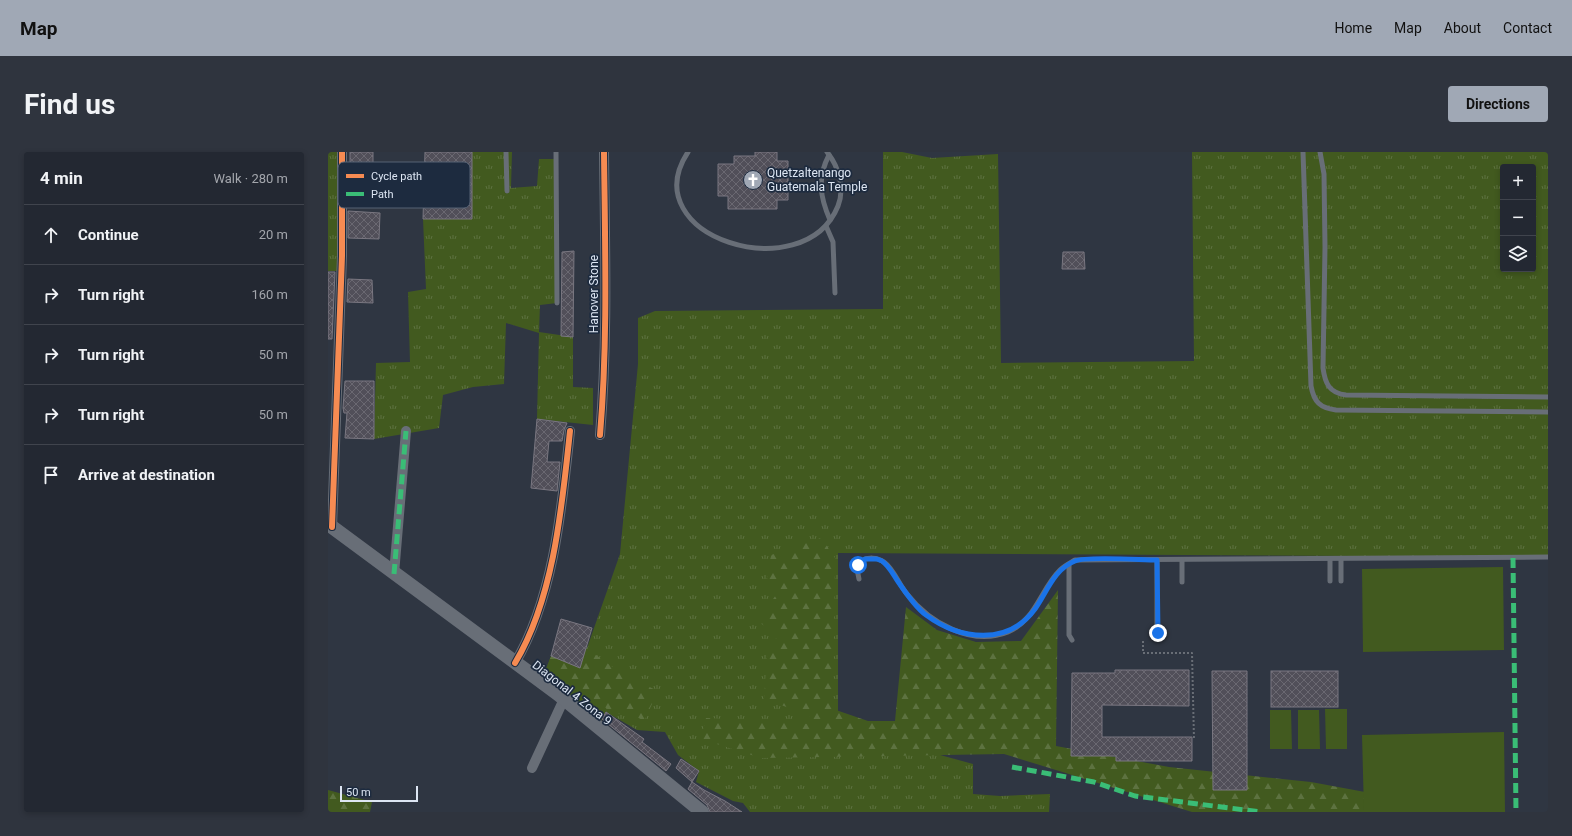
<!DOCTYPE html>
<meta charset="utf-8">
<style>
body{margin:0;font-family:Roboto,sans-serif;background:#2f343e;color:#f1f3f6}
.controls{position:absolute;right:12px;top:12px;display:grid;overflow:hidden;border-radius:4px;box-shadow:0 2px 6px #0003}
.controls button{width:36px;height:36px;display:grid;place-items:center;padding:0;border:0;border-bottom:1px solid #40444d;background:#232832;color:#f1f3f6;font:20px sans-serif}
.scale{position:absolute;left:12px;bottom:10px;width:78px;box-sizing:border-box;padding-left:4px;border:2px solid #dde6f3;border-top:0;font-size:11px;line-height:14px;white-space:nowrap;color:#dde6f3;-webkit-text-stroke:3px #1d2b3f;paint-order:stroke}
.stop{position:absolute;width:12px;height:12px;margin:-9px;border:3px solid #1a73e8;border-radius:50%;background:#fff}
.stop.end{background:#1a73e8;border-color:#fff;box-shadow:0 1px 4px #0008}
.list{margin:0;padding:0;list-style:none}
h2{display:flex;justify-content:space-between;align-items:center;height:52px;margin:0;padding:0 16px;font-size:17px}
h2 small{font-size:13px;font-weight:400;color:#a3a6ac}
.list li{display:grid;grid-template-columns:26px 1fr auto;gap:12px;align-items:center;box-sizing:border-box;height:60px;padding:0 16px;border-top:1px solid #40444d}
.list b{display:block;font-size:15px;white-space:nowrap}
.list em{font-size:13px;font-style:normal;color:#a3a6ac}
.icon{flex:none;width:22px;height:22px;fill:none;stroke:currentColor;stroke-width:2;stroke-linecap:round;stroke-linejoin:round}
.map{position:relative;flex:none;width:1220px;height:660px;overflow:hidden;border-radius:4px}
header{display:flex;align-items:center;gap:24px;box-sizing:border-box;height:56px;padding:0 20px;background:#a0a8b5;color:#111}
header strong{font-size:19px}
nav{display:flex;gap:22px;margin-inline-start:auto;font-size:14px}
.intro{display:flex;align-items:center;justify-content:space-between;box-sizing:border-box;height:96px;padding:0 24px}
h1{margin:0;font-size:28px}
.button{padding:10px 18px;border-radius:4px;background:#a0a8b5;color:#111;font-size:14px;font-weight:700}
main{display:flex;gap:24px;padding:0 24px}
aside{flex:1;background:#232832;border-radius:4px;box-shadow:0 2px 6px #0003}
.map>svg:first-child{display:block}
.grass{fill:url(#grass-tufts);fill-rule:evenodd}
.forest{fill:url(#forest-firs)}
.garden{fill:#425a1f}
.building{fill:url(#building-cross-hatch);stroke:#7a7781}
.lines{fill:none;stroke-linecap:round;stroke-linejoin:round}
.path{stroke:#696e76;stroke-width:2;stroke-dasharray:2 2;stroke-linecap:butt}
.lane{stroke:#686e77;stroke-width:5}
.street{stroke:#686e77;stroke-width:10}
.secondary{stroke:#686e77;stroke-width:14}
.quiet{stroke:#3abd76;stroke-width:5;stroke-dasharray:10 5;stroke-linecap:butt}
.cycleway-casing{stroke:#1d2b3f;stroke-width:8}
.cycleway{stroke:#f68b52;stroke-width:6}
.route{stroke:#1a73e8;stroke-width:5}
.labels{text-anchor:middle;stroke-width:3.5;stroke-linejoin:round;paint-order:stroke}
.poi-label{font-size:12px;fill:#dde6f3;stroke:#1d2b3f;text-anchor:start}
.street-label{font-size:12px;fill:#dde6f3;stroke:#1d2b3f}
.key{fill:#1d2b3f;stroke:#576375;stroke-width:1}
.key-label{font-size:11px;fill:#dde6f3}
</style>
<header>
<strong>Map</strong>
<nav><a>Home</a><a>Map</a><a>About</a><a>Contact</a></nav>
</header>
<div class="intro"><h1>Find us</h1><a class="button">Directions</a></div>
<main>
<aside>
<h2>4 min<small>Walk · 280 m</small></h2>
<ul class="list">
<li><svg class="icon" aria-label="ahead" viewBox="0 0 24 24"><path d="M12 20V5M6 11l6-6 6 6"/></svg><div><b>Continue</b></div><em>20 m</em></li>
<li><svg class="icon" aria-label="right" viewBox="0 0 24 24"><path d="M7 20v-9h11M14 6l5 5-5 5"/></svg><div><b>Turn right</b></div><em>160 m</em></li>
<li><svg class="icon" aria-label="right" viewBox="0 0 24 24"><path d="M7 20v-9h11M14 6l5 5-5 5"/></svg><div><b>Turn right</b></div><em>50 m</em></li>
<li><svg class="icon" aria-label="right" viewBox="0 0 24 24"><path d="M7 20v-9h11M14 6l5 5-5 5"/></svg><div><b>Turn right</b></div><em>50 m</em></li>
<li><svg class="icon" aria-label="arrive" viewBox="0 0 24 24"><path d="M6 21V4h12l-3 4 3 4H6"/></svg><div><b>Arrive at destination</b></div></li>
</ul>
</aside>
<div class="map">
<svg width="1220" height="660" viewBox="0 0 1220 660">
<defs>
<pattern id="grass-tufts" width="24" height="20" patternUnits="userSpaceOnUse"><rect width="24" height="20" fill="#425a1f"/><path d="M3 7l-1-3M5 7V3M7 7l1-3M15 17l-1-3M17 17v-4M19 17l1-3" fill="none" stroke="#5d7240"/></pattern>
<pattern id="forest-firs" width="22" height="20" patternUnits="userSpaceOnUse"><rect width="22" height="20" fill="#425a1f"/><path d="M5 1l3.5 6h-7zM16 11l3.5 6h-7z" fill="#5d7240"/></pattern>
<pattern id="building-cross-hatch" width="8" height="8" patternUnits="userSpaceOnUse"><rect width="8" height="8" fill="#514f59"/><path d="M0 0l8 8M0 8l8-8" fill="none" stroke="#6a6871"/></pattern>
</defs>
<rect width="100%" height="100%" fill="#2f3642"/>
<!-- grass -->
<g class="grass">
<polygon points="0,0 12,0 10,119 0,119"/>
<polygon points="144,0 184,0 183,36 209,34 211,7 228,7 229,151 212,153 211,180 245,185 245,235 265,236 265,273 209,267 211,181 178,171 176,232 145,235 115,243 111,276 46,287 48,211 82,210 80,140 98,137 95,67 144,67"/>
<path d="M555,0H574L604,6L670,2L673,211L866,209L864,0H1220V405L510,401V575L645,612V642L672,644L722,642L721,660H422L415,651L405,649L368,630L371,619L350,603L337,580L309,578L278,560L272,571L215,525L223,504L252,516L292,402L310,212V166L327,159L555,157ZM1175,15H1205V117H1175Z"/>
</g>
<!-- forest -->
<g class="forest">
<polygon points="493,386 507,406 505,557 540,569 567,569 578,455 609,478 648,490 693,489 730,438 728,594 841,615 983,630 1145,660 864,660 676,602 433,606 373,587 378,566 482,572 481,563 436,547 440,492 452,484 429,469 448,443 439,426 443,403"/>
<polygon points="258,496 296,523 330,539 316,569 302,561 286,562 246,532 239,540 215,525 223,504 252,516"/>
<polygon points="0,638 44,650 42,660 0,660"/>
</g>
<!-- garden -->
<g class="garden">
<polygon points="1175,415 1176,498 1035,500 1034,417"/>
<polygon points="997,557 1019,557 1019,597 998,597"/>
<polygon points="942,558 963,558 964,597 942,597"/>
<polygon points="970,558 991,558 992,597 970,597"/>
<polygon points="1176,580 1177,660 1036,660 1034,583"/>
</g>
<!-- building -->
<g class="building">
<rect x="22" y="0" width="23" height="19"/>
<polygon points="97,0 144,0 144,67 95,67"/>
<polygon points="427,0 449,0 449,9 460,9 460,48 449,48 449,57 400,57 400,44 390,44 390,12 406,12 406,4 427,4"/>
<polygon points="20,59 52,61 51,87 20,86"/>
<polygon points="246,99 245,185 233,184 234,100"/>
<polygon points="735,100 756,100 757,117 734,117"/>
<polygon points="0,120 7,120 4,187 0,187"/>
<polygon points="20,127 44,128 45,151 19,150"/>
<polygon points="17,229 46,229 46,287 17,286 19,261 16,261 15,256"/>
<polygon points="209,267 239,271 236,278 234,289 221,289 219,310 232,310 229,339 203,336"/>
<polygon points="233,467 264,476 252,516 223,504"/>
<polygon points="787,518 861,518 861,554 774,553 774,585 864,585 864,609 788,609 788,604 743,604 744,521 787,521"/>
<polygon points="884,519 919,519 919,638 885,638"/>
<rect x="943" y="519" width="67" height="36"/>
<polygon points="278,560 316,587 314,590 343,612 338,619 274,567"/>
<polygon points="353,607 371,619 364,630 348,616"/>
<polygon points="364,630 376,638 397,649 414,660 382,660 379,653 360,637"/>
</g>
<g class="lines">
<!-- path -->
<polyline class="path" points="815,489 815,501 864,501 866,588"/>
<!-- lane -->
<g class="lane">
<polyline points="178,0 179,39"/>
<polyline points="228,0 229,151"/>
<path d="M360,0C304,85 476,138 510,54C517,36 511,15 499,0"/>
<path d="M975,0L983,234C986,250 992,256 1008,258L1220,260"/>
<path d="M992,0L996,22L997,95L995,216C997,231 1001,241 1018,243L1220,245"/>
<path d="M501,3C489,26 492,45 502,68"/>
<polyline points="498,74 505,90 507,141"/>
<polyline points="1002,407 1002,429"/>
<polyline points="1013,407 1013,429"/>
<polyline points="741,412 741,483 744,488"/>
<path d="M531,427L529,417L533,409C540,405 549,405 556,410C566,417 571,433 579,442C601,470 643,495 680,480C708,468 712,438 732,418C736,414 742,411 747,408L1220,405"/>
<polyline points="854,430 854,408"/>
<polyline points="827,486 829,481 829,408"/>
</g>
<!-- street -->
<g class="street">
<path d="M272,283C280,189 277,95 276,0"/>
<polyline points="4,375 14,104 14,0"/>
<polyline points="66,422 78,279"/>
<path d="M187,511C226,446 234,354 242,279"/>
<polyline points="204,616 236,547"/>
</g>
<!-- secondary -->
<polyline class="secondary" points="0,372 230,542 374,660"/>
<!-- quiet -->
<g class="quiet">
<polyline points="1185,406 1188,660"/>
<polyline points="66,422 78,279"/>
<polyline points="684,615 766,630 807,644 933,660"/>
</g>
<defs>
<g id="cycleway">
<path d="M272,283C280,189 277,95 276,0"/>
<polyline points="4,375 14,104 14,0"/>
<path d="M187,511C226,446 234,354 242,279"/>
</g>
</defs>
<!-- cycleway casing -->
<use href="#cycleway" class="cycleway-casing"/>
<!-- cycleway -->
<use href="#cycleway" class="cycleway"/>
</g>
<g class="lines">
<!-- route -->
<path class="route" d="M530,413L537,407H549L554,409C561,414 565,422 569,428C577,440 587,455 598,463C632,488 680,494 707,457C719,440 726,417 747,409C758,404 813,408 829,408L830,481"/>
</g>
<!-- icons -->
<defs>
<symbol id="church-disc" viewBox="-11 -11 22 22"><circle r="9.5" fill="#a0a8b5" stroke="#1d2b3f"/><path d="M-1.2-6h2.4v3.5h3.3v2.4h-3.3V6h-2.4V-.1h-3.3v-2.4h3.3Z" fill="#fff"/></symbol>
</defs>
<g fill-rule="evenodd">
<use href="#church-disc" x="414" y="17" width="22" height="22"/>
</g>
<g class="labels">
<!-- poi labels -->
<g class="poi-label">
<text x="439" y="25">Quetzaltenango<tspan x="439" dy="14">Guatemala Temple</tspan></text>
</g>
<!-- street labels -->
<g class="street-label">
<text transform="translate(266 142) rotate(-90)" y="4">Hanover Stone</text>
<text transform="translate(244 541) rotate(38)" y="4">Diagonal 4 Zona 9</text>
</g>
</g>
<!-- legend -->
<rect x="10" y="10" width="132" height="46" rx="6" class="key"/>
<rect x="18" y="22" width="18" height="4" fill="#f68b52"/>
<rect x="18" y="40" width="18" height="4" fill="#3abd76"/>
<g class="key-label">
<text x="43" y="28">Cycle path</text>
<text x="43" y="46">Path</text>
</g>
</svg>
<div class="controls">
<button>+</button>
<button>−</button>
<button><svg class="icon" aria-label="layers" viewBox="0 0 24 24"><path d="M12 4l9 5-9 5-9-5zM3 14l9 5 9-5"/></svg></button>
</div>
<div class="scale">50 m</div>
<div class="stop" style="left:530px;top:413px"></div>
<div class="stop end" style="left:830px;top:481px"></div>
</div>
</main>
